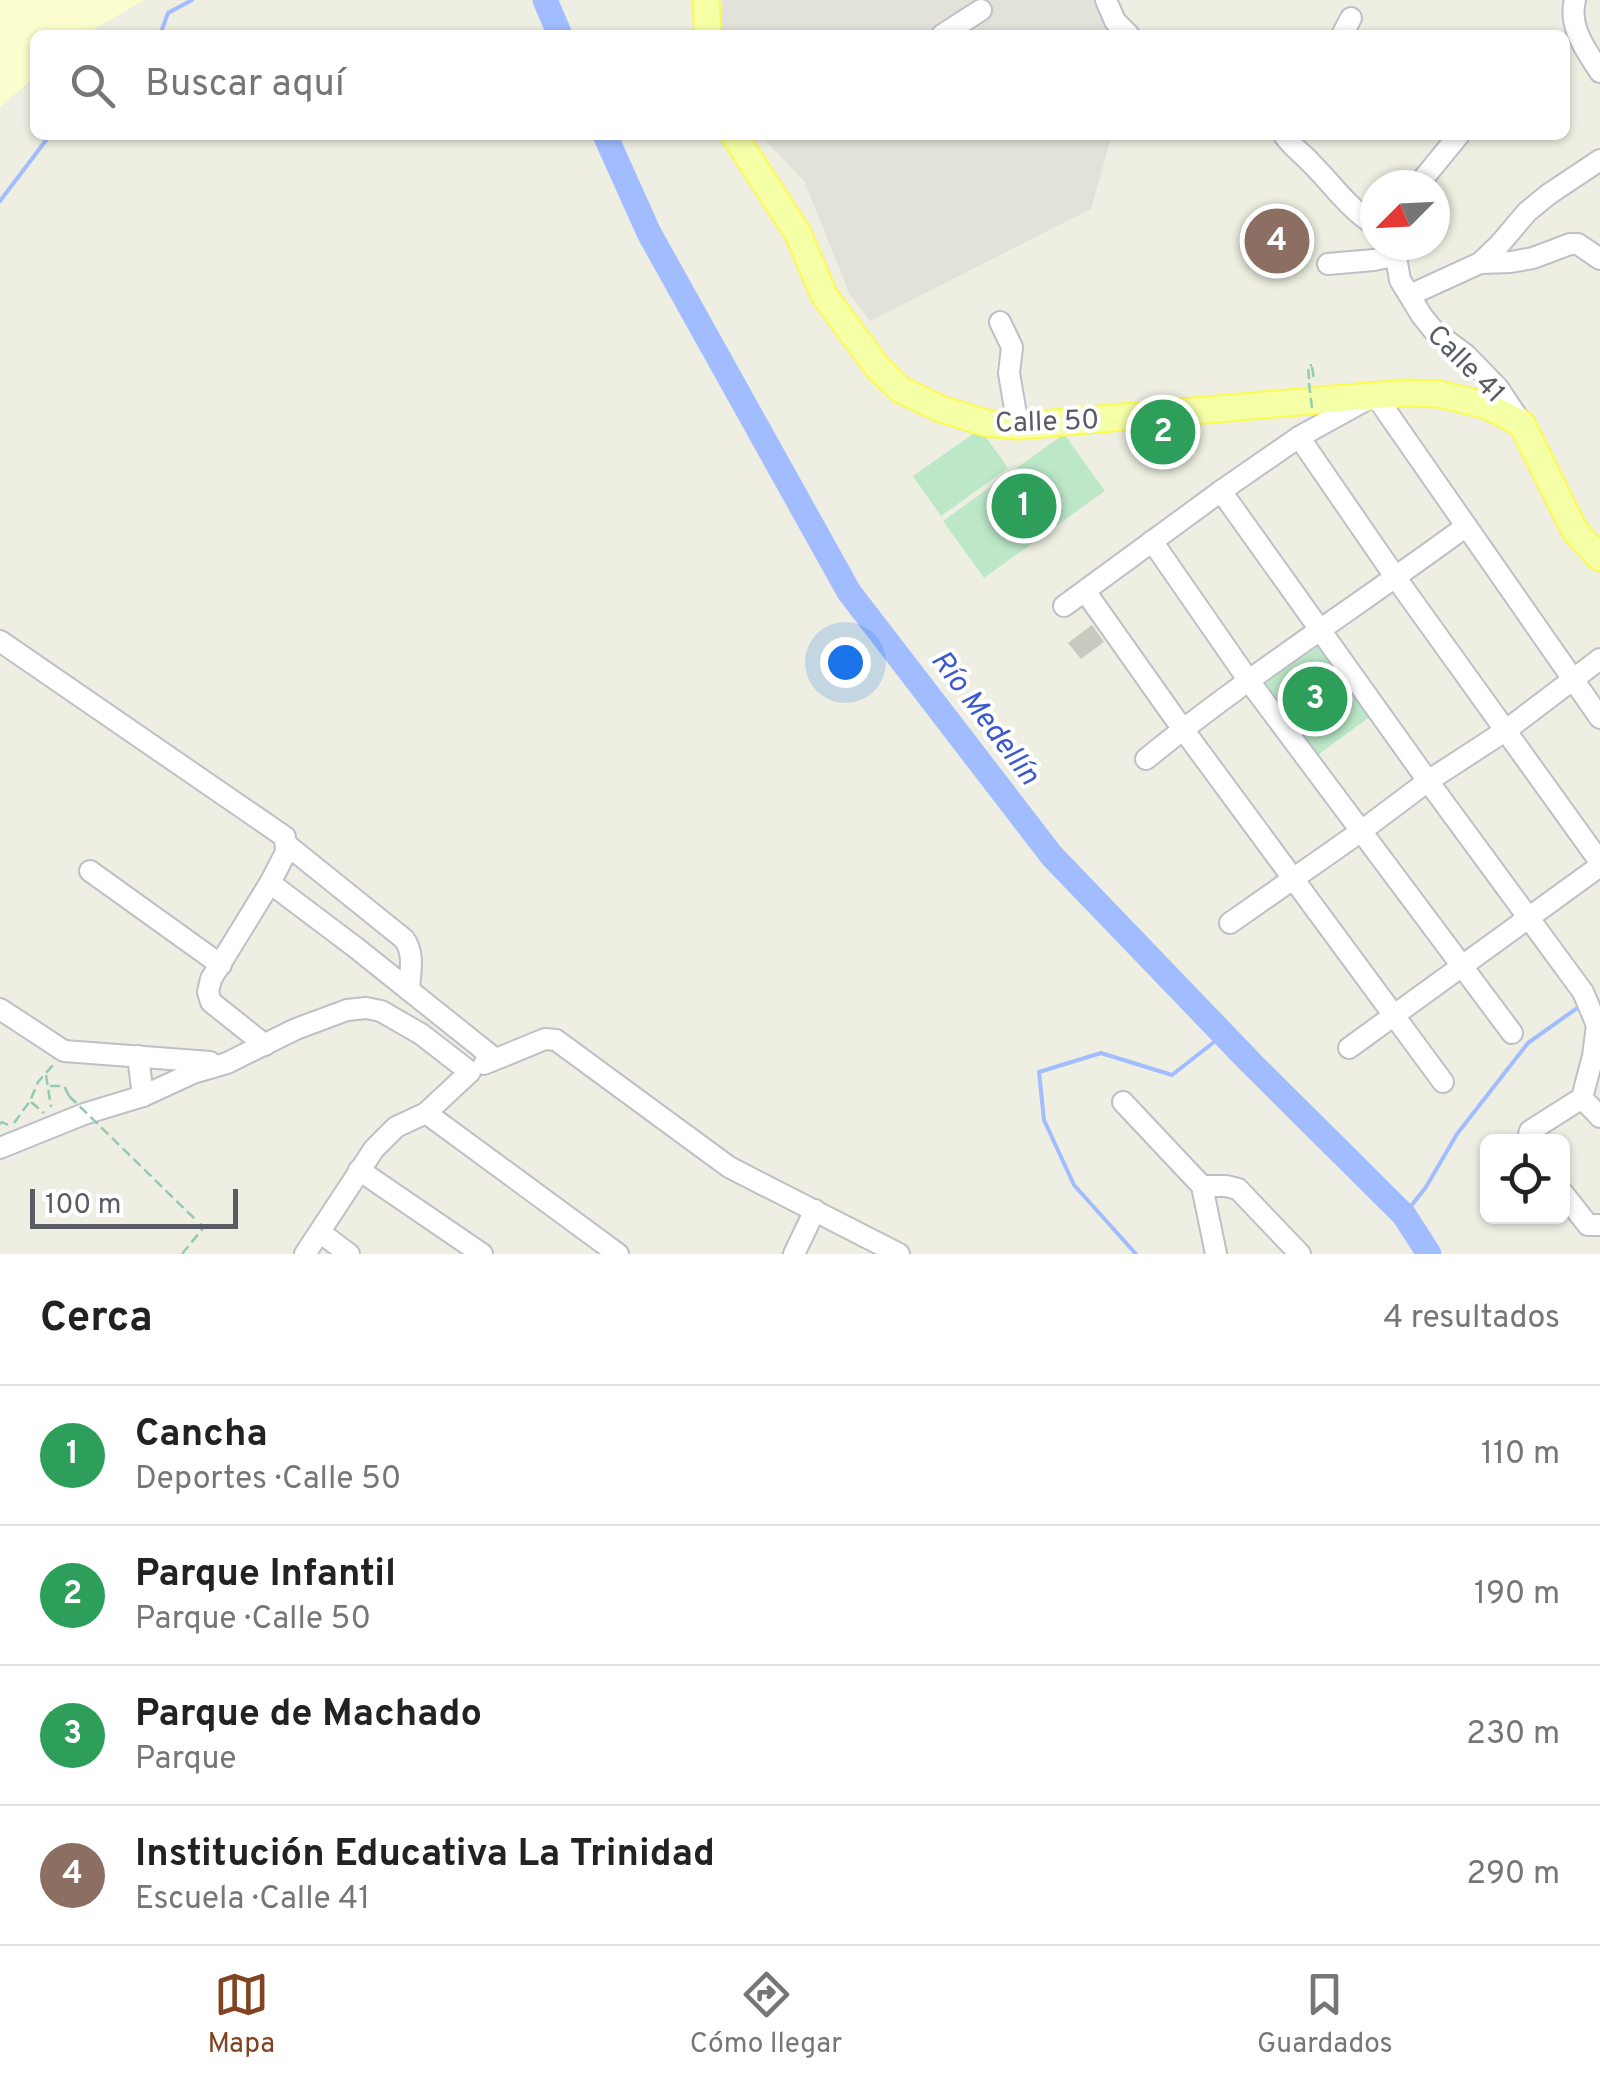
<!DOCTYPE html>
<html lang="es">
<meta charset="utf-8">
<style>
body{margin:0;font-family:Overpass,sans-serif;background:#f6f6f6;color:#222}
.controls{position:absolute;right:30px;bottom:30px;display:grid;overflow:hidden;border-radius:15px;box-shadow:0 2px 8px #0004}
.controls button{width:90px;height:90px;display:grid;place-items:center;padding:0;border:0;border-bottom:2px solid #e0e0e0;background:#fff;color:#222;font:50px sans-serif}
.compass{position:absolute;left:1360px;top:170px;width:90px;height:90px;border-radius:50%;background:#fff;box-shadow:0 2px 8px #0004;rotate:246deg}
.scale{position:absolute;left:30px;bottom:25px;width:208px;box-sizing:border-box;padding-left:10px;border:5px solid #5a5c64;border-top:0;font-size:28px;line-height:35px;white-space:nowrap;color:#5a5c64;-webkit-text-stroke:8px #fff;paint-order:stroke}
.you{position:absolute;left:845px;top:662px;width:35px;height:35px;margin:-25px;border:8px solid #fff;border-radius:50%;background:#1a73e8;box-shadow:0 0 0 15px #1a73e833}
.badge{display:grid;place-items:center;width:65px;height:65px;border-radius:50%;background:#814321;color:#fff;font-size:32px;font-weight:700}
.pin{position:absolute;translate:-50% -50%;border:5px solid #fff;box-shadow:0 2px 10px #0006}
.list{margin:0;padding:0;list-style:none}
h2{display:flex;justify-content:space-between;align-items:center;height:130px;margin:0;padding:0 40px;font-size:42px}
h2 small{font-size:32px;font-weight:400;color:#767676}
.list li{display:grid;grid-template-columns:65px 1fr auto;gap:30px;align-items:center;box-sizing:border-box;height:140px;padding:0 40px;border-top:2px solid #e0e0e0}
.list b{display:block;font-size:38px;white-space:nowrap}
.list p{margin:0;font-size:32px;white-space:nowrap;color:#767676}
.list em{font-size:32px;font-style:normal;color:#767676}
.icon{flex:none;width:55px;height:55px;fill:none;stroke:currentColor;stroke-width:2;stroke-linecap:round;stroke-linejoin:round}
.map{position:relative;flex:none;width:1600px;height:1254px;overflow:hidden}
.search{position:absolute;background:#fff;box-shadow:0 2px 8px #0004;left:30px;right:30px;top:30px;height:110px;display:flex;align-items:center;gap:25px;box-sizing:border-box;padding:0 35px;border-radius:15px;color:#767676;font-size:38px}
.sheet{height:690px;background:#fff}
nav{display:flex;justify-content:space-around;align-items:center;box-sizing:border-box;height:140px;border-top:2px solid #e0e0e0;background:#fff;font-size:28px;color:#767676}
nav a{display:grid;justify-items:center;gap:5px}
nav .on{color:#814321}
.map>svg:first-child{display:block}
.industrial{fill:#e2e2da}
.green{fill:#bce8c8}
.sand{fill:#fbfdce}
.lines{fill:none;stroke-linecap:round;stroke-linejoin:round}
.stream{stroke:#a1bdff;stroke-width:4}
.river{stroke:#a1bdff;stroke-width:25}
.building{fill:#c9c9bf}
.minor-casing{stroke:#bfbfc7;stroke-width:24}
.major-casing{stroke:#fcfb4d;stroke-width:29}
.path{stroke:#94c9b2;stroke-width:2.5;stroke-dasharray:10 5;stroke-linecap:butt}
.minor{stroke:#fff;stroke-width:20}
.major{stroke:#f5ffa6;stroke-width:25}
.path-bridge{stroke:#94c9b2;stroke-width:2.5;stroke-dasharray:10 5;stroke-linecap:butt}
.labels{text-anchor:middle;stroke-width:8;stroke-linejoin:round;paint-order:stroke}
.street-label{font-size:28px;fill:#5a5c64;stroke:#fff}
.water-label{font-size:30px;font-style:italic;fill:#3b59cc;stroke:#fff}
</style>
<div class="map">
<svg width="1600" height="1254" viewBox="0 0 1600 1254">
<rect width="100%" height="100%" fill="#eeefe2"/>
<!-- industrial -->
<g class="industrial">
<polygon points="722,0 1097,0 1123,35 720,35"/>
<polygon points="760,135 1117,135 1111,138 1091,209 870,321 849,293 804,181"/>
</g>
<!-- green -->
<g class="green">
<polygon points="980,429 1008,468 941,516 913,476"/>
<polygon points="1064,434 1105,491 984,578 943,521"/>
<polygon points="1319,641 1371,716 1315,757 1258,682"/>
</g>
<!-- sand -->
<polygon class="sand" points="0,0 144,0 84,35 35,35 35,77 0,107"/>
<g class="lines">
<!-- stream -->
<g class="stream">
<polyline points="160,35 168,13 192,0"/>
<polyline points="0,201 50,135"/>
<polyline points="1404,1215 1426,1187 1457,1134 1528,1043 1580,1006"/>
<polyline points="1136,1254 1074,1185 1044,1120 1039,1072 1101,1053 1172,1075 1223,1035"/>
</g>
<!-- river -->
<g class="river">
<polyline points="545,0 560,35"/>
<polyline points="605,135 649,233 849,592 1052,856 1252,1064 1404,1215 1429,1254"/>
</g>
</g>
<!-- building -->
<polygon class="building" points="1092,625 1104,642 1081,659 1068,643"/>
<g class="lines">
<defs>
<g id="minor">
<polyline points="1106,0 1115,21 1129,35"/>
<path d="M1575,0C1568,27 1586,50 1600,72"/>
<polyline points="942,35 981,10"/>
<polyline points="1342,35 1351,18"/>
<path d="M1284,135C1292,147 1302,153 1312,164C1333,185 1349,209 1375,225"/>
<polyline points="1418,185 1459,135"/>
<polyline points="1394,245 1400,280 1422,316 1435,332 1466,355 1498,388 1522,424"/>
<polyline points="1480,263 1511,262 1533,258 1570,244 1578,244 1600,259"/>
<polyline points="1328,264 1374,260 1397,255"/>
<polyline points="1410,295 1480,263 1499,245 1527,212 1549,194 1600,160"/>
<polyline points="1000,322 1012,347 1009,373 1018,426"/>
<polyline points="1299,437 1396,578 1600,862"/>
<polyline points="1221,491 1428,781 1583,992 1597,1025 1593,1056 1582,1098 1530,1131 1527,1142"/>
<polyline points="1152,541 1249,681 1512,1033"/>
<polyline points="1085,591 1174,717 1443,1082"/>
<polyline points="1064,606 1221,491 1299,437 1375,395 1600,718"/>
<polyline points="0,641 285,837 286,852 270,883 355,947 494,1058"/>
<path d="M1146,759C1248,676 1359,605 1465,527"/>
<path d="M286,844L404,939C415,954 410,971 409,990"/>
<polyline points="90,871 221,965"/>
<polyline points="1230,923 1360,832 1428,781 1505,731 1600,659"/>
<polyline points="0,1009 64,1051 210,1062"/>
<polyline points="265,1045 211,1002 208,992 211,979 270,883"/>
<polyline points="1349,1048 1600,866"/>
<polyline points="138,1056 143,1096"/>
<polyline points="484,1064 545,1039 556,1040 729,1167 899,1254"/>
<polyline points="1582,1098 1600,1117"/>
<polyline points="1123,1102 1202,1186 1216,1254"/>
<polyline points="426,1113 618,1254"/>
<polyline points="0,1148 84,1114 143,1096 193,1073 227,1063 296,1029 347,1010 366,1008 381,1011 421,1034 470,1072 426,1113 396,1127 374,1149 305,1254"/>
<polyline points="359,1170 482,1254"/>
<polyline points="1202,1186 1226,1186 1238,1189 1300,1254"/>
<polyline points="1562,1192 1588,1225 1600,1225"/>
<polyline points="321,1233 349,1254"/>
<polyline points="794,1254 815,1210"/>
</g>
<g id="major">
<polyline points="706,0 708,35"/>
<polyline points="734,135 798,234 824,295 878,368 901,390 941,409 986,423 1018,426 1404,393 1439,394 1488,406 1522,424 1575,531 1600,558"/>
</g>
</defs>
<!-- minor casing -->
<use href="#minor" class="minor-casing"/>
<!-- major casing -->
<use href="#major" class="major-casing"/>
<!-- path -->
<g class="path">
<polyline points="1312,367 1314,379"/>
<polyline points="1309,379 1308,366 1312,365"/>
<polyline points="46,1075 51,1107"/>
<polyline points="50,1086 64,1086 69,1096"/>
<polyline points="31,1102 44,1113"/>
<polyline points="14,1123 30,1101 38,1082 54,1064"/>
<polyline points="0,1124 2,1122 8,1125"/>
<polyline points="182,1254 204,1227 197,1221"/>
</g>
<!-- minor -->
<use href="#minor" class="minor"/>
<!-- major -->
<use href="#major" class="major"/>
<!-- path-bridge -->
<g class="path-bridge">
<polyline points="1309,383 1312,408"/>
<polyline points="69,1096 197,1221"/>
</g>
</g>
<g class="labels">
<!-- street labels -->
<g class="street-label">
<text transform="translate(1467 363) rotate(45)" y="10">Calle 41</text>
<text transform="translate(1047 420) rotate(-2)" y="10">Calle 50</text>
</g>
<!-- water labels -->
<g class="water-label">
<text transform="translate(986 717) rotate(53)" y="10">Río Medellín</text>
</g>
</g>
</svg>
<div class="controls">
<button><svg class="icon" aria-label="locate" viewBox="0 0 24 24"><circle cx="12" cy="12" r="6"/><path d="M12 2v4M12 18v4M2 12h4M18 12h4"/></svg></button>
</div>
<svg class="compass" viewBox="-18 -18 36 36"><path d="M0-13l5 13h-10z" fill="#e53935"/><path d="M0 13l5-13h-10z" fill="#767676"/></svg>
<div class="scale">100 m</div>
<div class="you"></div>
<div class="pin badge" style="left:1024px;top:506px;background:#2e9e5b">1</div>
<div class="pin badge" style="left:1163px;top:432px;background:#2e9e5b">2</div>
<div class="pin badge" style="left:1315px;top:699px;background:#2e9e5b">3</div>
<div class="pin badge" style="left:1277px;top:241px;background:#8d6e63">4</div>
<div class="search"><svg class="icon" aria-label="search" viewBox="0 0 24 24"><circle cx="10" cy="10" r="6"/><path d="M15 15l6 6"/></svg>Buscar aquí</div>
</div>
<section class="sheet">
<h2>Cerca<small>4 resultados</small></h2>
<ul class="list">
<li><span class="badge" style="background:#2e9e5b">1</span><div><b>Cancha</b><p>Deportes · Calle 50</p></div><em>110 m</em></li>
<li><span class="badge" style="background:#2e9e5b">2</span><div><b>Parque Infantil</b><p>Parque · Calle 50</p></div><em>190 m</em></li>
<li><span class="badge" style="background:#2e9e5b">3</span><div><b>Parque de Machado</b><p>Parque</p></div><em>230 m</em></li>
<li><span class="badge" style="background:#8d6e63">4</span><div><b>Institución Educativa La Trinidad</b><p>Escuela · Calle 41</p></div><em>290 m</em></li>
</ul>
</section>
<nav>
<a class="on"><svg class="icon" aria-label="map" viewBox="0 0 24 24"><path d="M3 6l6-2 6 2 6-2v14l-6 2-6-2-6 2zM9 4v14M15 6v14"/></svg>Mapa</a>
<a><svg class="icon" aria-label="directions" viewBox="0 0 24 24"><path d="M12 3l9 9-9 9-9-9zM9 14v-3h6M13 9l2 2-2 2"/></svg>Cómo llegar</a>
<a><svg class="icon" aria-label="saved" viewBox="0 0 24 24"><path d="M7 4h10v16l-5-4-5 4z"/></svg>Guardados</a>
</nav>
